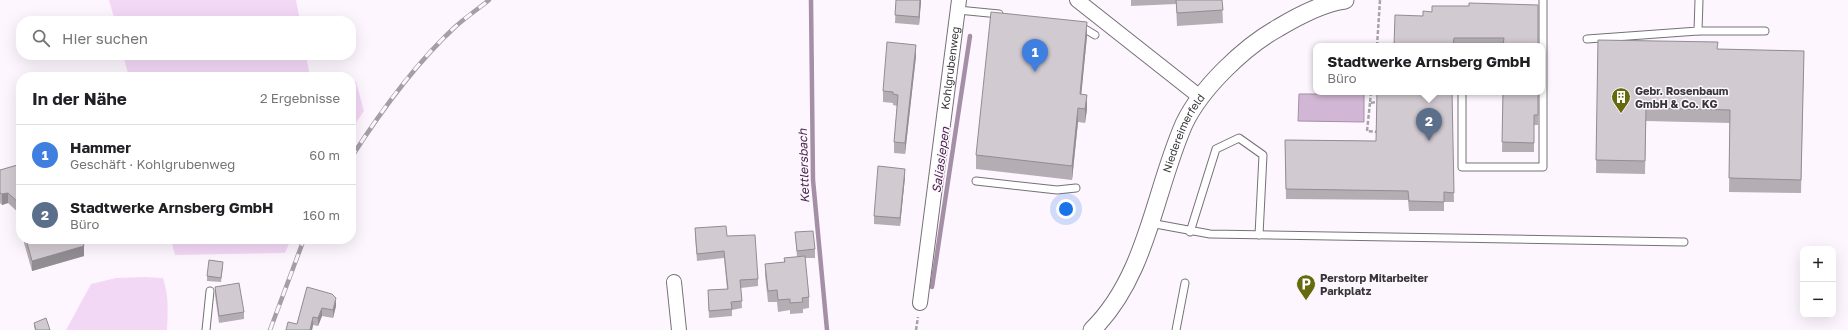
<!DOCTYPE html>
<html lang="de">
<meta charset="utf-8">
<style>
body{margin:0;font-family:"Golos Text",sans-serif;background:#f6f6f6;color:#202124}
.controls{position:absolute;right:12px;bottom:12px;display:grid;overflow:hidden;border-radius:8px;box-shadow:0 4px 16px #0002}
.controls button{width:36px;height:36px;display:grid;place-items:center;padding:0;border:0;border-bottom:1px solid #e0e0e0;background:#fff;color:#202124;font:20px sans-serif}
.you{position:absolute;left:1066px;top:209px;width:14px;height:14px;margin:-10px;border:3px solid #fff;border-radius:50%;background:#1a73e8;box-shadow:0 0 0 6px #1a73e833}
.badge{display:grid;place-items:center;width:26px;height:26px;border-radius:50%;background:#1a73e8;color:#fff;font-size:13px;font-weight:700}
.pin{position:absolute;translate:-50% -33px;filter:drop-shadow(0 1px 2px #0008)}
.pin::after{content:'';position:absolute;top:21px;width:14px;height:12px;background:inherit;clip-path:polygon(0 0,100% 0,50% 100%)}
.popup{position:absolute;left:1313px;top:43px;width:232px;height:52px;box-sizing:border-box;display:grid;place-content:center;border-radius:8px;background:#fff;filter:drop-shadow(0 1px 3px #0005);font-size:13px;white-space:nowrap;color:#757577}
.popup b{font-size:15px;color:#202124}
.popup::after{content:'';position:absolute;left:50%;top:100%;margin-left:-8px;border:8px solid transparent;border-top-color:#fff}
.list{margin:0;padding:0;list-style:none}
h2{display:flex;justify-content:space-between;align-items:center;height:52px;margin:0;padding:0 16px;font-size:17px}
h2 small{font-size:13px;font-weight:400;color:#757577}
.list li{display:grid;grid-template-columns:26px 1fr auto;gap:12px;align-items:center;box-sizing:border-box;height:60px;padding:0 16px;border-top:1px solid #e0e0e0}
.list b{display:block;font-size:15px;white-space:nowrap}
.list p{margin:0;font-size:13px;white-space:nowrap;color:#757577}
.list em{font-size:13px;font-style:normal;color:#757577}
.icon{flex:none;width:22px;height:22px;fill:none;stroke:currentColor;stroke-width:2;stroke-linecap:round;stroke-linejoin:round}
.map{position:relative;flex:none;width:1848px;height:330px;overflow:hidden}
.search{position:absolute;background:#fff;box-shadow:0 4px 16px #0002;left:16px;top:16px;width:340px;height:44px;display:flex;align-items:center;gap:10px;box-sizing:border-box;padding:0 14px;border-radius:16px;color:#757577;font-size:15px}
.panel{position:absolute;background:#fff;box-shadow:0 4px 16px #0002;left:16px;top:72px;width:340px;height:172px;border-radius:16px}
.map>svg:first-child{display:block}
.green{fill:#f3d8f6}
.water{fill:#d2b6d5;stroke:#a48fa6}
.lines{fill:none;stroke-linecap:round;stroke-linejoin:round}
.stream{stroke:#a48fa6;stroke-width:4.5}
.service-casing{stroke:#767077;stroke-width:9}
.minor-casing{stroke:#767077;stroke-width:16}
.tertiary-casing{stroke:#767077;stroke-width:19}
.path{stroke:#a7a2a8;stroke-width:2.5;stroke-dasharray:4 2;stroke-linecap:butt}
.service{stroke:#fff;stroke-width:7}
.minor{stroke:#fff;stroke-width:14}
.tertiary{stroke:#fff;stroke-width:17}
.rail-casing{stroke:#a49fa5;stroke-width:4.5}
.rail{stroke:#fdf6fe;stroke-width:3;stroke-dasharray:9;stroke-linecap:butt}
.wall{fill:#b4aeb4}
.shaded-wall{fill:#928d92}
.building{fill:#d1cad1;stroke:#928d92}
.labels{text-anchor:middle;stroke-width:3;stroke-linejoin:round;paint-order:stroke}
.street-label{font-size:11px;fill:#373538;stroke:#fdf6fe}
.poi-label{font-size:11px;font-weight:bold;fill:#373538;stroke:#fdf6fe;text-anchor:start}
.water-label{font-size:12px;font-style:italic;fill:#49254d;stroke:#fdf6fe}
</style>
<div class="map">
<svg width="1848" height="330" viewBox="0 0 1848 330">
<rect width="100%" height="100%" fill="#fdf6fe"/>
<!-- green -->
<g class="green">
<polygon points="109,0 296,0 300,21 115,21"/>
<polygon points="123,55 306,55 310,77 129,77"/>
<polygon points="351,81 356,82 364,111 351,130"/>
<polygon points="171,239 291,239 285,253 175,255"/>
<path d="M144,277L163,278C169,296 168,312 167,330H66L91,284L116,278Z"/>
</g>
<!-- water -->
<polygon class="water" points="1299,94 1364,94 1364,122 1298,121"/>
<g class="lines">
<!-- stream -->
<g class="stream">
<polyline points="811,0 813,180 827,330"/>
<polyline points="932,287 970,36"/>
</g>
<defs>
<g id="service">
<polyline points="958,10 999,14"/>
<polyline points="1080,26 1095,35"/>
<polyline points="1698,31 1765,31"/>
<polyline points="1587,39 1698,31 1699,0"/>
<polyline points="1462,92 1462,167 1543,167 1543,0"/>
<polyline points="976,181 1057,190 1076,188"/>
<polyline points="1150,223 1210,234 1684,242"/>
<polyline points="1190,232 1216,149 1239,138 1263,155 1259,235"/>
<polyline points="206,330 210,291"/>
<polyline points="1176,330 1185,283"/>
</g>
<g id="minor">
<polyline points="1077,0 1200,97"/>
<polyline points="674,282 679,330"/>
<path id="s1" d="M920,303L959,0"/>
</g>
<g id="tertiary">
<path id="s2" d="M1092,330C1147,276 1154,192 1184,124C1201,88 1244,47 1278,28C1298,16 1322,3 1345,0"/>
</g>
</defs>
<!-- service casing -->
<use href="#service" class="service-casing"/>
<!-- minor casing -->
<use href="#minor" class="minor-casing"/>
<!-- tertiary casing -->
<use href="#tertiary" class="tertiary-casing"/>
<!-- path -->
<g class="path">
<polyline points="1377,46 1380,0"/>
<polyline points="1371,92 1370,103 1377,102"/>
<polyline points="1370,103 1367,131 1378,132"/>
<polyline points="916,330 918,317"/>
</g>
<!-- service -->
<use href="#service" class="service"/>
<!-- minor -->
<use href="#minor" class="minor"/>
<!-- tertiary -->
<use href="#tertiary" class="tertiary"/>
<defs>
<g id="rail">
<path d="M351,158C381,111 414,65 455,27C466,17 478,9 489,0"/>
<polyline points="270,330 304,239"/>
</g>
</defs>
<!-- rail casing -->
<use href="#rail" class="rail-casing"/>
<!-- rail -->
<use href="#rail" class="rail"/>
</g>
<!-- wall -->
<g class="wall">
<polygon points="896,0 921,0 919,25 895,23"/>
<polygon points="1131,0 1222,0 1223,23 1177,26 1176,4 1131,6"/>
<polygon points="1469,6 1538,46 1394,46 1423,16 1432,12"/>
<polygon points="1087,36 1081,94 1087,109 1085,123 1078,122 1072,180 976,169 976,155"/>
<polygon points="1598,40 1718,49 1804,51 1801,193 1729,192 1730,123 1646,121 1645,174 1596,173"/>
<polygon points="916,56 905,154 894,153 894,142 897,106 893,105 893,103 883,102 883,91"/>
<polygon points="1503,92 1538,92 1538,125 1534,125 1534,152 1502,152"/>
<polygon points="1452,101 1454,202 1444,202 1444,211 1409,211 1408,200 1286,199 1285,140 1376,141"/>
<polygon points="21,164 21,215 8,203 2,205 0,203 0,170"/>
<polygon points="905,177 900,226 874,224 874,216"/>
<polygon points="695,228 727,236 758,279 758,286 741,288 742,308 732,310 732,316 709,318 708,290 727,289 724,258 697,261 695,236"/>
<polygon points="795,232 815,249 815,258 805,258 809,297 809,308 803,309 803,313 790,314 790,310 778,312 777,302 768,302 765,275 765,264 784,262 784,258 797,257"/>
<polygon points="24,239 82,239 84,256 32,271 24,243"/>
<polygon points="223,266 221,282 207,281 207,276"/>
<polygon points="215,287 244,312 244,319 219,323 215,295"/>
<polygon points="307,287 336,306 333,318 322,316 318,326 313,325 312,330 286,330 297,324"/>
<polygon points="34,323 50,330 35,330 34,327"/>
</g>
<!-- shaded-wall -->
<g class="shaded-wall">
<polygon points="920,0 921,0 921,2 919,25 919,17"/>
<polygon points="1087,22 1087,36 1080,108 1080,94"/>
<polygon points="916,45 916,56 905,154 905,143"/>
<polygon points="1087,95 1087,109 1085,123 1085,109"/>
<polygon points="1078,108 1078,122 1072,180 1072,166"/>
<polygon points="905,169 905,177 900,226 900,218"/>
<polygon points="8,193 8,203 2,205 2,194"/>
<polygon points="84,246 84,256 32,271 32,261"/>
<polygon points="336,298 336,306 333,318 333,310"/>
<polygon points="322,308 322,316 318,326 318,318"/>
<polygon points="313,317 313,325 312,330 310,330"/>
</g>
<!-- building -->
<g class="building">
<polygon points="896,0 920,0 919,17 895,15"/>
<polygon points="1176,0 1222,0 1223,10 1177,13"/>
<polygon points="1469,3 1538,5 1538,46 1503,46 1504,38 1454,38 1453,46 1394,46 1395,15 1423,16 1423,11 1432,12 1432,6 1469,6"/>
<polygon points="991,12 1087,22 1080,94 1087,95 1085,109 1078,108 1072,166 976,155"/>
<polygon points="1598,40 1718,42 1717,49 1804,51 1801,180 1729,178 1730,110 1646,108 1645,161 1596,160"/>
<polygon points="887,42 916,45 905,143 894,142 898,95 893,94 893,92 883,91"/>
<polygon points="1377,92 1452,92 1454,193 1444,192 1444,202 1409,201 1408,191 1286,189 1285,140 1376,141"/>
<polygon points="1503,92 1538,92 1538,115 1534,115 1534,143 1502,142"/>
<polygon points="21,164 21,205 8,193 2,194 0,193 0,170"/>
<polygon points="878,166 905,169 900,218 874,216"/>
<polygon points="726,226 727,236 755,235 758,279 740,280 742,301 731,302 732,309 709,311 708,290 728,289 724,251 697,254 695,228"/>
<polygon points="813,231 815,249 797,251 795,232"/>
<polygon points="26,239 82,239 84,246 32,261"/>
<polygon points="805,256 809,297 802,298 803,302 790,303 790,299 778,300 777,290 768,291 765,264 785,262 784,258"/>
<polygon points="209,260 223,262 221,278 207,276"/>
<polygon points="239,283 244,312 219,316 215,287"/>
<polygon points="307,287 332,294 336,298 333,310 322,308 318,318 313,317 310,330 286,330 288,322 297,324"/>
<polygon points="46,318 50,330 36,330 34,323"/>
</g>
<!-- icons -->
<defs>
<symbol id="building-pin" viewBox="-11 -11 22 30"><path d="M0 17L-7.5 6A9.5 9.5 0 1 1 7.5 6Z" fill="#656a0c" stroke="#fdf6fe"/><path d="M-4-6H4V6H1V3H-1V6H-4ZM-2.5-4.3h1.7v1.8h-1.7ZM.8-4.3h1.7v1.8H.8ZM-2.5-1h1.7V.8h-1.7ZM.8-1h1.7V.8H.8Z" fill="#fff"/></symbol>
<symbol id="parking-pin" viewBox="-11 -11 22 30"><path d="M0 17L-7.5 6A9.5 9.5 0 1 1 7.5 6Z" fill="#656a0c" stroke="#fdf6fe"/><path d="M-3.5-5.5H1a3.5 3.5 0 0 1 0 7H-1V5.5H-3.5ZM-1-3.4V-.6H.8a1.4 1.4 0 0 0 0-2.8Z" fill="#fff"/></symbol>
</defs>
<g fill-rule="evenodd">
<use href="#building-pin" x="1610" y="86" width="22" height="30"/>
<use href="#parking-pin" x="1295" y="273" width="22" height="30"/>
</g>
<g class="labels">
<!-- street labels -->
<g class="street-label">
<text dy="4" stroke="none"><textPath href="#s1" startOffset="237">Kohlgrubenweg</textPath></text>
<text dy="4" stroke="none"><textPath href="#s2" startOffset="219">Niedereimerfeld</textPath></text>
</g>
<!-- poi labels -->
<g class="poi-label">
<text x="1635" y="95">Gebr. Rosenbaum<tspan x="1635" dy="13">GmbH &amp; Co. KG</tspan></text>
<text x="1320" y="282">Perstorp Mitarbeiter<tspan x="1320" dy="13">Parkplatz</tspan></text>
</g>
<!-- water labels -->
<g class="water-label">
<text transform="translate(941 160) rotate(-82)" y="4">Saliasiepen</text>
<text transform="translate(804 166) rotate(-92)" y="4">Kettlersbach</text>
</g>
</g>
</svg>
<div class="controls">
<button>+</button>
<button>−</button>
</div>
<div class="you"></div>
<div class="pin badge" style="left:1035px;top:72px;background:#3f7fe0">1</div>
<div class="pin badge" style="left:1429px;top:141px;background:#5c6f8a">2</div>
<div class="popup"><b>Stadtwerke Arnsberg GmbH</b>Büro</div>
<div class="search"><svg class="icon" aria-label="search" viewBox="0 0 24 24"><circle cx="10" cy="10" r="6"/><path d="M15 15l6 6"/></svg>Hier suchen</div>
<section class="panel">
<h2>In der Nähe<small>2 Ergebnisse</small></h2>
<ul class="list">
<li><span class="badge" style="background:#3f7fe0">1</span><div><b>Hammer</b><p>Geschäft · Kohlgrubenweg</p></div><em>60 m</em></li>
<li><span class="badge" style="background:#5c6f8a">2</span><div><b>Stadtwerke Arnsberg GmbH</b><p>Büro</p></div><em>160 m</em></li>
</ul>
</section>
</div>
